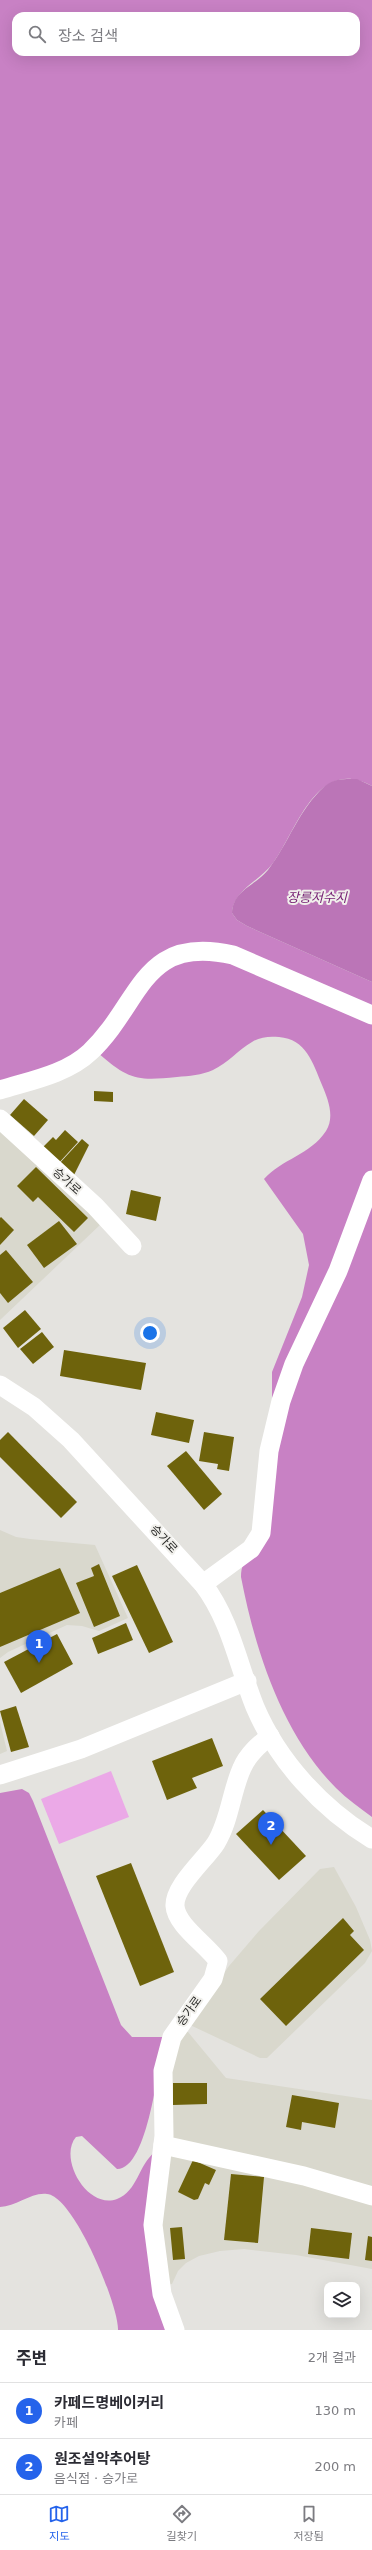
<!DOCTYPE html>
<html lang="ko">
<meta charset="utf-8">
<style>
body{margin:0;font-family:"DejaVu Sans","Noto Sans KR",sans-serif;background:#f7f7f7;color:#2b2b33}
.controls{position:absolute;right:12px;bottom:12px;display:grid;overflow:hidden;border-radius:8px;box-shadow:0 4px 16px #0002}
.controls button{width:36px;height:36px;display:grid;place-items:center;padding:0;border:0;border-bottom:1px solid #e1e1e2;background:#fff;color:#2b2b33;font:20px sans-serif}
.you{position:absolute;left:150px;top:1333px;width:14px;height:14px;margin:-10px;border:3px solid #fff;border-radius:50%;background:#1a73e8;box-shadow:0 0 0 6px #1a73e833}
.badge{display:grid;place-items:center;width:26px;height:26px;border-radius:50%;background:#2563eb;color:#fff;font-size:13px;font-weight:700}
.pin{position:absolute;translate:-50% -33px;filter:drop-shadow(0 1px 2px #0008)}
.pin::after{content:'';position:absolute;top:21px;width:14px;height:12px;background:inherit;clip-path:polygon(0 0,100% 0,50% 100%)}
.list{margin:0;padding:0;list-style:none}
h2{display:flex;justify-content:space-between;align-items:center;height:52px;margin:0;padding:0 16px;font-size:17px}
h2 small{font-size:13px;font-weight:400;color:#7c7c81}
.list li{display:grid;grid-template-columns:26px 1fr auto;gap:12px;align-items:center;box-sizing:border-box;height:56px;padding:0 16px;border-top:1px solid #e1e1e2}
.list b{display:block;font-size:15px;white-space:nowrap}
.list p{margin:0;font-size:13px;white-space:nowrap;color:#7c7c81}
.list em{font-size:13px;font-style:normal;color:#7c7c81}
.icon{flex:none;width:22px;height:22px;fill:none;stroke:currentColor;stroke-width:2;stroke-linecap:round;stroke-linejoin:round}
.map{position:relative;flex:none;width:372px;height:2330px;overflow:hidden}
.search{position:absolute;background:#fff;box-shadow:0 4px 16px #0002;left:12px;right:12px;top:12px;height:44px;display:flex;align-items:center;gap:10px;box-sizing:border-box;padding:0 14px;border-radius:12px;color:#7c7c81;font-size:15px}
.sheet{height:164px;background:#fff}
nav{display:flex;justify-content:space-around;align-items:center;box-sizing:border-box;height:56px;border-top:1px solid #e1e1e2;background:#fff;font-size:11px;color:#7c7c81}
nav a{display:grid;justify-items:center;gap:2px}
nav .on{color:#2563eb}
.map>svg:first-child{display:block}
.built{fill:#d9d8cd}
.green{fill:#eba9e7}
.forest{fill:#c881c4;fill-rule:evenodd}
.water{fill:#bb75b7}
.building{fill:#6e630c}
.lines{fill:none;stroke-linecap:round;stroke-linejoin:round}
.minor{stroke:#fff;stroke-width:19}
.labels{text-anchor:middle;stroke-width:4;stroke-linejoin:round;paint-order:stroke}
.street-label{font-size:12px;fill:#292927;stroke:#f1f0ec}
.water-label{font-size:13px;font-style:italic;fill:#752073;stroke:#f1f0ec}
</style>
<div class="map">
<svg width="372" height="2330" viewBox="0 0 372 2330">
<rect width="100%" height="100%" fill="#e4e3df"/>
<!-- built -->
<g class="built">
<polygon points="0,1127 102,1223 0,1320"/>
<polygon points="0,1530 16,1537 30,1539 95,1545 128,1618 99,1631 82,1626 67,1625 8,1652 0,1658"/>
<polygon points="0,1722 7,1751 0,1754"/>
<polygon points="334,1867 356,1907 370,1940 372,1951 365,1963 267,2058 260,2058 188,2024 229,1966 259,1931 320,1869"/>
<polygon points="183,2031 188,2032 226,2078 372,2100 372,2269 296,2255 244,2249 220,2251 199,2256 186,2263 178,2271 172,2284 166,2285 161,2258 167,2080"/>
</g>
<!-- green -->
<polygon class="green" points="111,1771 129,1817 59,1844 41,1799"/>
<!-- forest -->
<g class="forest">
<path d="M0,0H372V786C317,755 297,830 273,863C260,881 233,890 232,913L237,920L247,926L372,982V1817C360,1808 347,1799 336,1788C282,1734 255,1650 241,1577C241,1566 244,1561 252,1553L272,1405V1372L302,1297L309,1265L303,1234L264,1179C282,1159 310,1155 326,1131C335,1117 328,1099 322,1085C313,1063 306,1039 279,1037C269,1036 260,1037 252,1042C238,1050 228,1063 213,1070C202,1075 189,1076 177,1077C137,1081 129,1080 98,1053L0,1085ZM16,16H356V52H16Z"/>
<path d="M22,1789L29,1793L33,1801L121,2025L132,2037H164C159,2062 148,2170 117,2169L82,2136L76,2137C58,2158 87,2210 117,2199C138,2191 138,2165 155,2152L153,2180L169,2330H118C119,2306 74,2196 47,2194C31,2192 16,2207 0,2207V1793Z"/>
</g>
<!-- water -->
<path class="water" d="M357,779L372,786V982L247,926L237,920L232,913C233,890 255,886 268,870C289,843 298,810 325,786C334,778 346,779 357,779Z"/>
<!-- building -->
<g class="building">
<polygon points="94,1091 113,1092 113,1102 94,1101"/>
<polygon points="24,1099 48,1120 34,1136 10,1115"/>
<polygon points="65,1130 78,1142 57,1165 40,1150 53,1137 56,1140"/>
<polygon points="82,1139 89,1145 72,1179 57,1166"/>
<polygon points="36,1167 88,1218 74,1232 38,1197 33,1202 17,1186"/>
<polygon points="131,1190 161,1197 156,1221 126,1214"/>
<polygon points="1,1217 14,1230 0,1245 0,1218"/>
<polygon points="59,1221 77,1244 44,1268 27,1245"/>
<polygon points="6,1250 33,1282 8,1303 0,1293 0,1255"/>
<polygon points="25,1310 41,1329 18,1348 3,1328"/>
<polygon points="42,1332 54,1347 33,1364 20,1349"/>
<polygon points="64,1350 146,1363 141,1390 60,1376"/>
<polygon points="156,1412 194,1420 189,1443 151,1435"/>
<polygon points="8,1432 77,1502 61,1518 0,1457 0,1440"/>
<polygon points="204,1432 234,1437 229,1471 217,1469 218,1464 199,1461"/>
<polygon points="186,1451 222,1494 204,1510 167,1466"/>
<polygon points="99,1564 120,1616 94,1627 76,1583 94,1576 91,1568"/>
<polygon points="137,1565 173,1642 149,1653 112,1576"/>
<polygon points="60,1568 80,1613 0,1647 0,1593"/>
<polygon points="126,1623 133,1640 98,1654 92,1638"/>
<polygon points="57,1634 73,1664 21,1693 4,1662"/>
<polygon points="16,1706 29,1747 11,1752 0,1711"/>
<polygon points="212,1738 223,1766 192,1778 197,1788 167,1800 152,1761"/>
<polygon points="263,1810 306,1856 279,1880 236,1834"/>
<polygon points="131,1863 174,1972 140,1986 96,1876"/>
<polygon points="343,1918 354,1931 350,1935 364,1950 286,2026 260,1999"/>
<polygon points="173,2083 207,2083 207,2104 173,2105"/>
<polygon points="292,2095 339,2103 335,2128 302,2122 301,2130 286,2127"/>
<polygon points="193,2160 216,2170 209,2185 205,2183 198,2199 194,2200 178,2192"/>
<polygon points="231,2174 264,2177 258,2243 224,2240"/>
<polygon points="182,2227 185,2259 173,2260 170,2228"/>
<polygon points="311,2228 352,2233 349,2259 308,2254"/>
<polygon points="368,2236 372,2237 372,2261 365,2260"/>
</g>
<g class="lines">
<!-- minor -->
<g class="minor">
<path d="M0,1090C29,1081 67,1074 90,1052C142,1003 141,934 233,955L372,1015"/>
<polyline points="0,1119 95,1206 132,1246"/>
<path d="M0,1385L34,1407L71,1440L203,1584C231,1621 238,1665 255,1707C278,1761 322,1809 372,1839"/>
<polyline points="203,1584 251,1549 261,1533 269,1451 281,1401 294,1364 338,1271 372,1180"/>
<polyline points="0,1775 81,1749 247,1681"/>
<polyline points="163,2145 304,2176 372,2196"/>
<path d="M175,2330L162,2294L153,2225L164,2136L163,2071L172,2037L213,1979L218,1961C207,1945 176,1925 175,1906C174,1886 205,1860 216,1843C230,1820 231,1792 242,1768C248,1754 259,1745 270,1736"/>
</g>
</g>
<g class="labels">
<!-- street labels -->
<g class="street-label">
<text transform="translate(67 1181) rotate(42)" y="4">승가로</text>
<text transform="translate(164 1539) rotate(47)" y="4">승가로</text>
<text transform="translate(189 2011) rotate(-54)" y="4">승가로</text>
</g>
<!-- water labels -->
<g class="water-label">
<text x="317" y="902">장릉저수지</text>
</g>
</g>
</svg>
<div class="controls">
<button><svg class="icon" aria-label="layers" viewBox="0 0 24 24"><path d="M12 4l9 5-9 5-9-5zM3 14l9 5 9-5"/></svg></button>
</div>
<div class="you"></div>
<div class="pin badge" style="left:39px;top:1663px">1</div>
<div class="pin badge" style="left:271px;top:1845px">2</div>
<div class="search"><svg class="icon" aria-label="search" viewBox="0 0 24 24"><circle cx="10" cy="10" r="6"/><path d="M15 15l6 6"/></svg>장소 검색</div>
</div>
<section class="sheet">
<h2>주변<small>2개 결과</small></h2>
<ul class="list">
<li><span class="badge">1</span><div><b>카페드명베이커리</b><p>카페</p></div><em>130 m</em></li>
<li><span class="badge">2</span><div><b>원조설악추어탕</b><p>음식점 · 승가로</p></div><em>200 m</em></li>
</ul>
</section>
<nav>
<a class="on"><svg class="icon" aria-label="map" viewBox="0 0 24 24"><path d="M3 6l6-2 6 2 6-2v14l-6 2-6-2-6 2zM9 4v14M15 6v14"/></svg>지도</a>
<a><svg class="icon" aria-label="directions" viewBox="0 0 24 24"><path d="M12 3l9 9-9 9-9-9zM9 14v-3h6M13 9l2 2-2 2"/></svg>길찾기</a>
<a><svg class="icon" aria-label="saved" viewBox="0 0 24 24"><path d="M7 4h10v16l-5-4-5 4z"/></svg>저장됨</a>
</nav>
